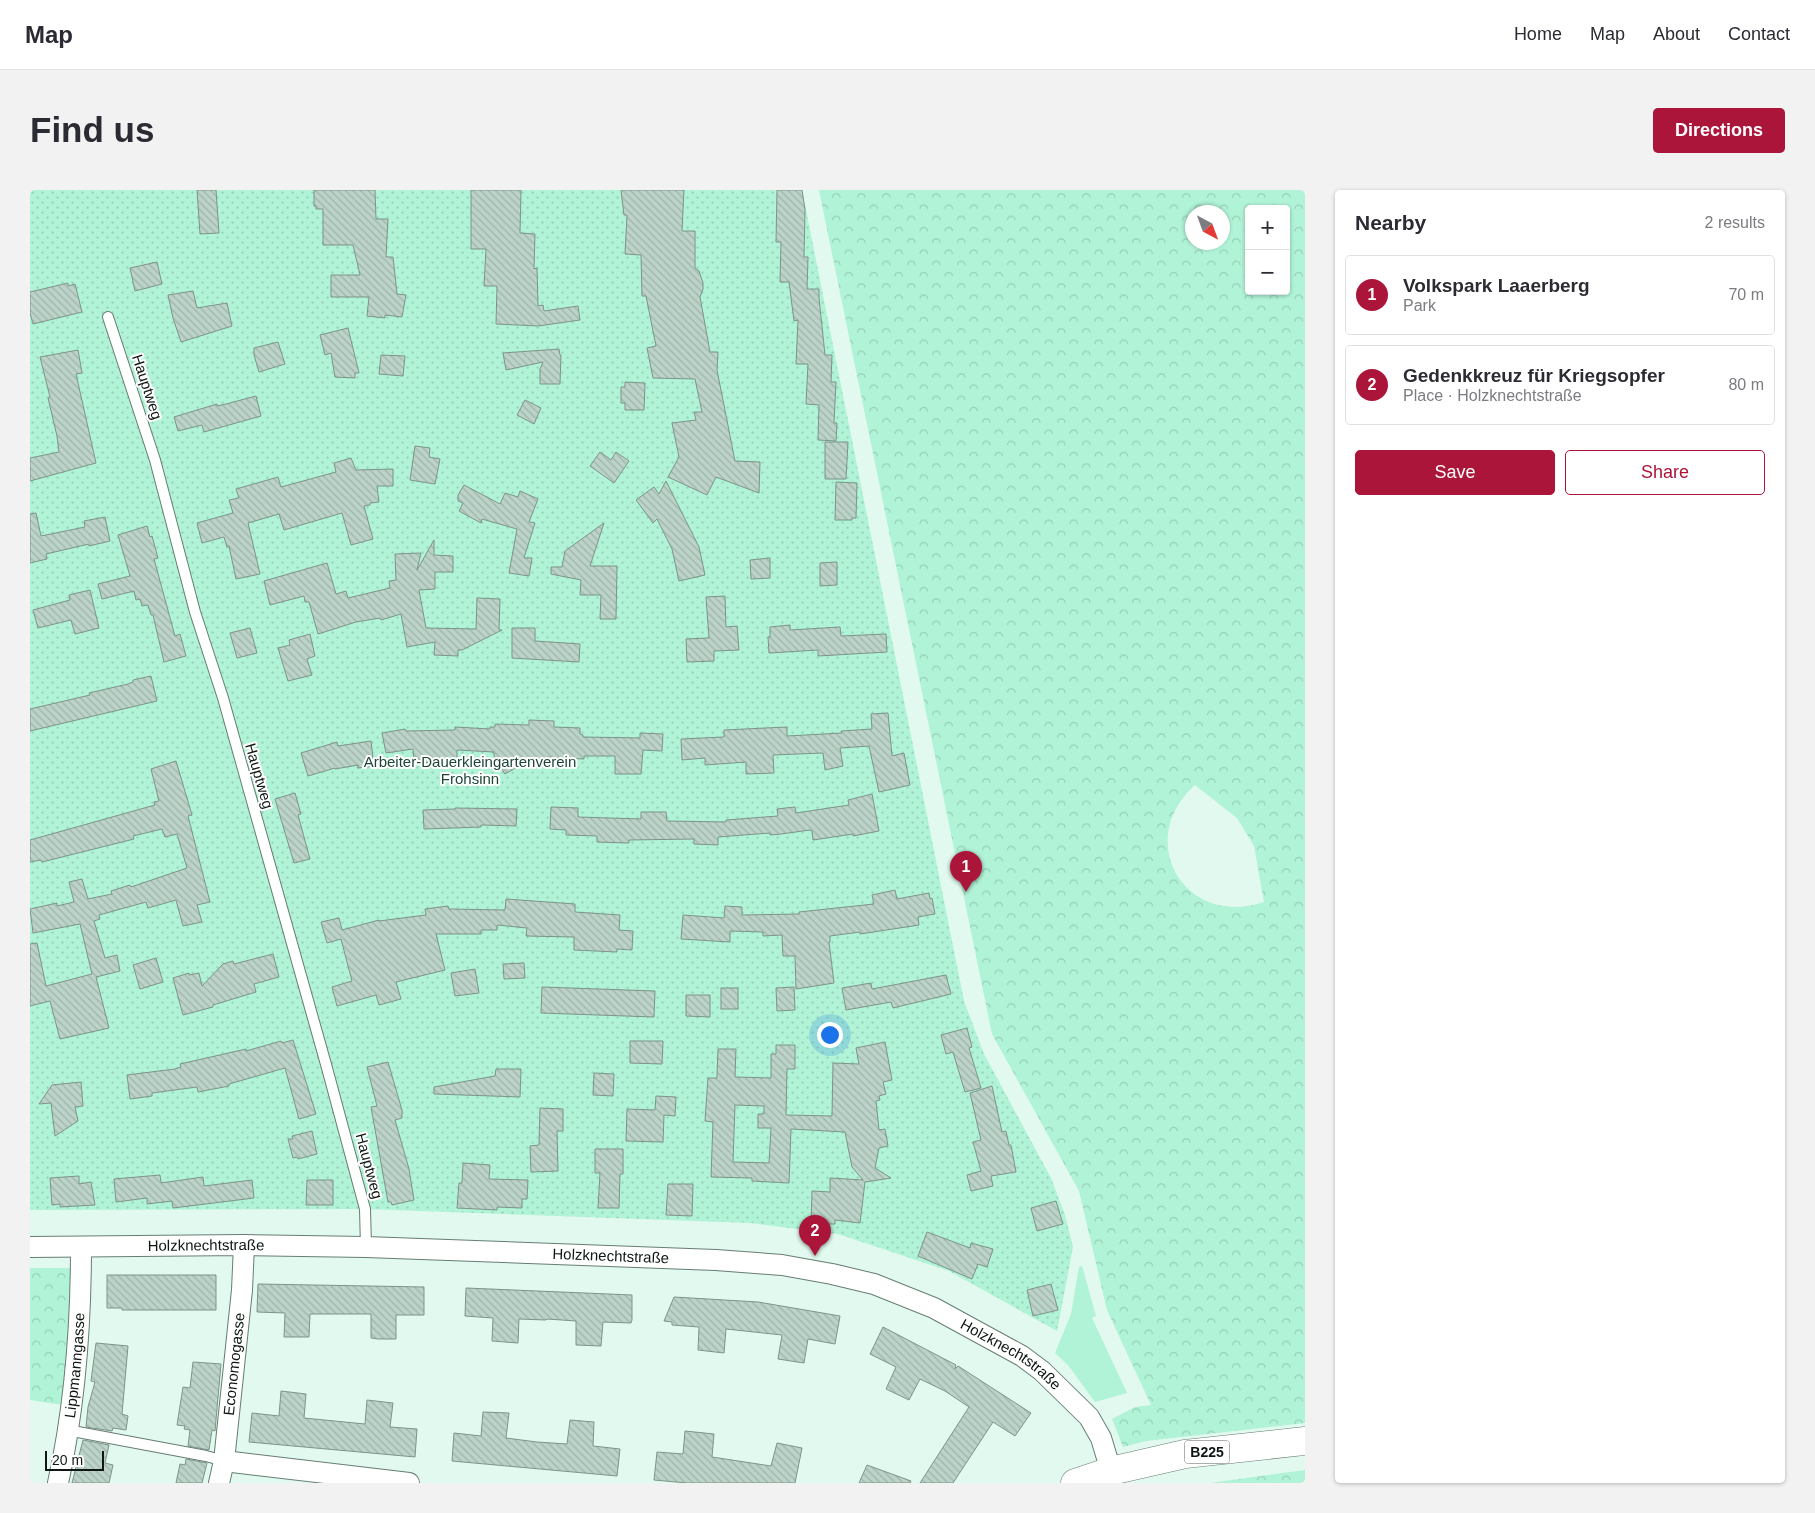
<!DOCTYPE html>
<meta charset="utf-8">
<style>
body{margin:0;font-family:Helvetica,sans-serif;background:#f2f2f3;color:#2b2b33}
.controls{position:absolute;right:15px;top:15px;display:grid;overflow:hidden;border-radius:5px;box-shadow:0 1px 4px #0004}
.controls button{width:45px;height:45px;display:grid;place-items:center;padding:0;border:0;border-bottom:1px solid #e1e1e2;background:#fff;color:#2b2b33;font:25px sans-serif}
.compass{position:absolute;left:1155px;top:15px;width:45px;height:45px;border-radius:50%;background:#fff;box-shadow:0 1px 4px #0004;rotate:139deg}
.scale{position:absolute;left:15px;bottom:12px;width:59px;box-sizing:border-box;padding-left:5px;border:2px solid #0e1713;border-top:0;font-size:14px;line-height:18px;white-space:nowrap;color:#0e1713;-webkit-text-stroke:4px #fff;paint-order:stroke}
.you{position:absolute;left:799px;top:844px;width:18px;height:18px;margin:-12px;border:4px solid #fff;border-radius:50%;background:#1a73e8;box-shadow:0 0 0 8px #1a73e833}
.badge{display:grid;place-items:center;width:32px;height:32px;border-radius:50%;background:#ab1539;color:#fff;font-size:16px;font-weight:700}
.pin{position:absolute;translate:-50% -41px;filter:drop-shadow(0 1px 2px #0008)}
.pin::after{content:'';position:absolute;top:26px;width:18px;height:15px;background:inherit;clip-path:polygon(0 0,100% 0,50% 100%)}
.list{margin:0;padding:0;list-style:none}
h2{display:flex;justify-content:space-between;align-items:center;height:65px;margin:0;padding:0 20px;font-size:21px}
h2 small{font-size:16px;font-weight:400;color:#7c7c81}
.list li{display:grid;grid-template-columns:32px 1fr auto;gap:15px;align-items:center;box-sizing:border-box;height:80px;margin:0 10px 10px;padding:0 10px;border:1px solid #e1e1e2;border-radius:5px}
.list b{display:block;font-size:19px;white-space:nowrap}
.list p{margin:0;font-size:16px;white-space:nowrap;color:#7c7c81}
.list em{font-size:16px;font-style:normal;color:#7c7c81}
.actions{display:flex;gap:10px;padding:15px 20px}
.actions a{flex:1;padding:11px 0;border:1px solid #ab1539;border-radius:5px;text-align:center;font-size:18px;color:#ab1539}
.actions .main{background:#ab1539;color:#fff}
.map{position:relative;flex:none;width:1275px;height:1293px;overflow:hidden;border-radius:5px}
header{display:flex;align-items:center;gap:30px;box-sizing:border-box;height:70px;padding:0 25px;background:#fff;border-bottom:1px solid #e1e1e2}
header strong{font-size:24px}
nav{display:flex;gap:28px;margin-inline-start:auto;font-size:18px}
.intro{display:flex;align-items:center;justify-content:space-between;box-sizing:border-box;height:120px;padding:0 30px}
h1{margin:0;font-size:35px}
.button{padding:12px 22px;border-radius:5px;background:#ab1539;color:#fff;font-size:18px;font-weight:700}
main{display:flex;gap:30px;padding:0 30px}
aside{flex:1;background:#fff;border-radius:5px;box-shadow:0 1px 4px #0004}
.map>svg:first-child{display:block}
.grass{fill:#b0f3d6}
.forest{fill:url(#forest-crowns);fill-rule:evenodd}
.garden{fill:url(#garden-dots)}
.building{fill:url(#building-back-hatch);stroke:#7d9489;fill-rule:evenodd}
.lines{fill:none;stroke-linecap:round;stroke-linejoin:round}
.lane-casing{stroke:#677d73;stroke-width:12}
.street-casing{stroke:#677d73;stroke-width:22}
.primary-casing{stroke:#677d73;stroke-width:29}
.lane{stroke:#fff;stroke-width:10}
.street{stroke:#fff;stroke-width:20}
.primary{stroke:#fff;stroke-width:28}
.labels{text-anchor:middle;stroke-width:4;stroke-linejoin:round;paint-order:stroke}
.shield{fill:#fff;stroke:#565d5a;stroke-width:1}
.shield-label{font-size:14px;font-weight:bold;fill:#0e1713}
.street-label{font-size:15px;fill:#0e1713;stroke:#fff}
.park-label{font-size:15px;fill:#1d4636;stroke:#fff}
</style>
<header>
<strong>Map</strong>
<nav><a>Home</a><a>Map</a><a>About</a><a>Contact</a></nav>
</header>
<div class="intro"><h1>Find us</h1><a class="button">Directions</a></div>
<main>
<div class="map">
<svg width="1275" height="1293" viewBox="0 0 1275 1293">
<defs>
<pattern id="forest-crowns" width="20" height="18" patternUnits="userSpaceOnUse" patternTransform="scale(1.25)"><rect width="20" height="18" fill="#b0f3d6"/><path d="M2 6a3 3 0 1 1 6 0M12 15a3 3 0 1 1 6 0" fill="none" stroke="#96d0b7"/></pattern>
<pattern id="garden-dots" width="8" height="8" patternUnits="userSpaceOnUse" patternTransform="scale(1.25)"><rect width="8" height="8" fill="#b0f3d6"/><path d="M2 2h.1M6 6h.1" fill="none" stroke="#96d0b7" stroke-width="1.8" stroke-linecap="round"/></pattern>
<pattern id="building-back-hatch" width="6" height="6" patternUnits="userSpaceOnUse" patternTransform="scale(1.25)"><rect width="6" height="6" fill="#bbd3c8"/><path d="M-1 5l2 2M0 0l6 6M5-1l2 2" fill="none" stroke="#a0b4ab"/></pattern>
</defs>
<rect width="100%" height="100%" fill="#e1f9ee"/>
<!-- grass -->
<polygon class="grass" points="1052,1076 1066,1126 1062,1128 1097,1203 1065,1212 1038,1175 1025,1163 1041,1124 1049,1077"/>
<!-- forest -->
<g class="forest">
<path d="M789,0H1275V1233L1116,1251L1093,1257L1082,1229L1105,1217L1121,1215L1077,1120L1049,1001L962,844ZM1219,19H1256V101H1219ZM1162,22H1192V52H1162ZM1165,595L1207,628L1224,656L1234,712C1155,739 1103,651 1165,595Z"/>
<polygon points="0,1078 42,1078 42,1116 33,1215 0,1210"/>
<polygon points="1275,1280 1275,1293 1180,1293"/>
</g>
<!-- garden -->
<polygon class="garden" points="0,0 772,0 934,811 954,864 1021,988 1035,1025 1043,1057 1027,1141 919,1081 808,1044 721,1033 335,1019 0,1020"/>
<!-- building -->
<g class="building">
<polygon points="167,0 186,0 189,43 170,44"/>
<polygon points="284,0 345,0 346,29 358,29 356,67 363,67 367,104 376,105 372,127 355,125 355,128 337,126 339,107 301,107 301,85 330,85 323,55 293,55 293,19 286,19 286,16 284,16"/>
<polygon points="441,0 491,0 490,43 505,44 504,79 507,78 508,116 513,115 514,121 548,116 550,130 508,136 466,134 467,96 454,96 456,59 441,59"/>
<polygon points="591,0 654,0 652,41 665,41 665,78 669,81 673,93 673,99 670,107 680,162 688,162 687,180 705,271 730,272 729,303 686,287 677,305 638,287 649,267 642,233 666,230 664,222 672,222 665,189 623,188 617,158 626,156 616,106 612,106 611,65 595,64 597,25 594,25"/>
<polygon points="747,0 772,0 775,19 774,67 778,67 777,99 789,99 789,108 795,165 802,165 801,192 806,192 804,233 807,233 806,251 788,250 789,215 776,214 778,174 766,174 768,130 764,131 759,92 750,92 751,52 746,52"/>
<polygon points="127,72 132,94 105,101 100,78"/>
<polygon points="38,93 38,96 45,94 52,122 3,134 0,123 0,102"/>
<polygon points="163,101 167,118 197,113 202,136 151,152 143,128 138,105"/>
<polygon points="318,138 329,183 325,183 325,188 305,187 301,163 295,165 290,145"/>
<polygon points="248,152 255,174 229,182 224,165 224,158"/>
<polygon points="529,159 530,165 531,165 530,194 510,194 510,179 513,172 476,180 473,163"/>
<polygon points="48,160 52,183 46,184 66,273 0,291 0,268 29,262 27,246 18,208 20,207 10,167"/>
<polygon points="351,165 375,166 373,186 349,184"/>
<polygon points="595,192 615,193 614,220 595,220 595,213 591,213 591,197 595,197"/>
<polygon points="226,206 231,226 174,242 172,235 148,241 144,227 187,214 187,216 196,214"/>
<polygon points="495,210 511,218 504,234 487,225"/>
<polygon points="795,252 818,252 816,289 795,289"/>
<polygon points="385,256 400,258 399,267 410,269 405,294 380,290"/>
<polygon points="570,262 581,270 586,262 599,271 584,293 560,276"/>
<polygon points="321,268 326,280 363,279 363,296 347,296 349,312 340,313 340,315 334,316 343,349 321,355 312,323 254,340 249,324 218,333 230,384 206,389 199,356 197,357 194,347 172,353 167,333 203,323 199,310 209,308 206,299 248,287 251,297 306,282 304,273"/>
<polygon points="636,291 669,357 675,385 649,391 642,359 627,329 623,333 606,310 624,297 629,304"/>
<polygon points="806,292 827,293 826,328 822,328 822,330 805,330"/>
<polygon points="434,295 470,314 475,303 488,307 490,301 508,309 499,332 505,333 494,368 502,368 499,386 479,383 487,339 452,329 451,333 429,321 433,313 428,311 428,305"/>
<polygon points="6,323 11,346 55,337 54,331 75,327 80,351 59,356 59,354 16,364 17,369 0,373 0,324"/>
<polygon points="574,333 560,376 587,376 586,429 570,429 571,405 550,405 551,390 521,384 521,377 532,377 535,361"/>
<polygon points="117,336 120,347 122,346 128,368 124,369 145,446 150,444 156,466 134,472 123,425 121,425 118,415 112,416 110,409 106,410 104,401 72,409 68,394 100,386 88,345"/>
<polygon points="404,350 404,365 423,366 423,382 405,382 405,399 389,400 396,438 446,439 447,408 470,409 469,440 472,440 432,460 428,460 428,466 404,465 405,452 377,457 371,424 351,430 350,428 326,432 288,444 279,412 275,412 274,406 240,415 234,391 297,373 306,404 316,401 318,408 360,398 359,391 366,390 365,364 391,363 387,380"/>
<polygon points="740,368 740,388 721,389 720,370"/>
<polygon points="807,372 807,395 790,396 790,373"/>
<polygon points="60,400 69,438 45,444 41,430 8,438 3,420 40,410 39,405"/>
<polygon points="695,406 696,437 707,436 709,460 684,461 684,471 657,472 656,449 679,448 676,407"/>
<polygon points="760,435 760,440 810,437 811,446 856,444 857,462 788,466 788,460 739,463 738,447 740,447 740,437"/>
<polygon points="220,438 227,463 207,468 200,443"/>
<polygon points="482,438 505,438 505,451 550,454 549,472 482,468"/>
<polygon points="280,444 285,466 277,469 282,485 258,491 248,458 260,455 259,450"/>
<polygon points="121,486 127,511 0,541 0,519 60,505 59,503 98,494 103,492 103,490"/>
<polygon points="858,523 862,566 874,563 880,595 849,602 839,556 810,558 813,576 795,580 793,563 743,565 744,583 716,584 716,572 675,575 675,568 652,570 651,549 694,547 694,540 757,537 757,546 812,543 811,541 842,539 841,524"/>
<polygon points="499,530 524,531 524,537 550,538 550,544 553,545 553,547 610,548 610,543 633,544 632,561 613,560 611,584 585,584 585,566 554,566 554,569 517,567 517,572 496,572 475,584 464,566 464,562 427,560 427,577 409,578 408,572 388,573 388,570 384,571 383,559 356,563 352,543 375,539 376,541 425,540 425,537 460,539 460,537 465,537 465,534 499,535"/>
<polygon points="341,551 344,576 328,578 328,575 305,579 305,578 278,586 271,563 307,552 308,556"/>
<polygon points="146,571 162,625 158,626 180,712 167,715 172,732 153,736 146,710 118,718 116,712 69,725 70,729 64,731 75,768 87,765 90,781 66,787 79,838 30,849 20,811 0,816 0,754 7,753 16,796 62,784 50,734 3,743 0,719 27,713 27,716 44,712 39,692 52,689 58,709 82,704 81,701 100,695 101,697 157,678 147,644 135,647 132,639 103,646 104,649 12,672 11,670 0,672 0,650 125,615 124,612 129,611 121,579"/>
<polygon points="265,603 271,624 268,625 280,669 264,673 245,609"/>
<polygon points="842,604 849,641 823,646 823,644 783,650 782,641 780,640 751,644 740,645 740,643 688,647 688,655 664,654 664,649 599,650 599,653 567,652 567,646 536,645 536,640 520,639 521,617 548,618 548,627 611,629 611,622 636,622 637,631 696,632 696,630 748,626 747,619 765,617 766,623 819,615 818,610"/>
<polygon points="425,618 487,619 486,636 451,635 451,637 394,639 393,620 425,619"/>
<polygon points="865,700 867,709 899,703 900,709 902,708 905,724 888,727 889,735 830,744 830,742 800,746 800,752 799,752 804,793 766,799 765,766 753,766 752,745 733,746 733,742 700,741 700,752 651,749 653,725 694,728 695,716 712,717 712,725 769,724 769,722 844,714 842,705"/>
<polygon points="476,709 545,714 545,722 590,725 589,740 603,741 602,760 587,759 587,762 544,760 544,747 496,746 497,738 467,735 467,740 451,740 451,744 406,744 415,780 366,792 371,809 349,815 346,805 307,816 302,797 322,791 311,749 297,753 291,732 309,728 312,740 349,730 349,731 396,725 395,719 418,716 419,719 475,720"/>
<polygon points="243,764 249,787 224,794 226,802 183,815 183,817 153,825 143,788 159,783 159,785 169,783 172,796 193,774 203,771 204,774"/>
<polygon points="126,768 133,792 110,799 103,775"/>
<polygon points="494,773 495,788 474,789 473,774"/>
<polygon points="445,779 449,803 425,806 421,783"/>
<polygon points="916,785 921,804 863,818 861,812 816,820 812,798 841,793 842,799"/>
<polygon points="512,797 625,801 624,827 511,823"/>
<polygon points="764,797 765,820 747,821 746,798"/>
<rect x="691" y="798" width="17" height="21"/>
<polygon points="656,805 680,805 680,827 656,826"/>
<polygon points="937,838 942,857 939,858 951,898 935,902 923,862 916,864 911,845"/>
<polygon points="263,850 286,924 269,929 255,878 199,894 199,896 168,902 167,897 122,903 122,906 100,909 97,885 145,879 151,877 150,874 216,859 216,861 251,851 252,853"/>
<polygon points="600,851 633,851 632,874 600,873"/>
<path d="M855,852L862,890L853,892L856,904L849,906L850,910L846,911L849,940L855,939L858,956L849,958L845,978L861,988L835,992L830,1033L805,1030V1034H781L782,1001L800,1002V988L833,990L822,977L815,942L761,939L759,993L722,991V988L681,987L683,932L675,931L678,888H687V886L688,859H706L705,887L741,888V864H746V855H765V879H757L756,925L802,926L803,873L829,874L826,858ZM705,915L734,916V924H728V938H741L739,973L703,972Z"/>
<polygon points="358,872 372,920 372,928 365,930 379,979 384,1010 362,1015 361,1012 358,1012 341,917 347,916 337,877"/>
<polygon points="466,879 491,879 490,907 404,904 404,897 465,886"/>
<polygon points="564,883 584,884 583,906 563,905"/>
<polygon points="51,892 53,916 45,917 48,931 25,946 21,913 9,914 22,895"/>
<polygon points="962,896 972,942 976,941 979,955 981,955 986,982 961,986 963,996 941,1001 937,985 951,981 943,952 951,950 940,903"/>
<polygon points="626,906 646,907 645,926 634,925 633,952 596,951 597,919 625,920"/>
<polygon points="510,918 533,919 533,941 527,941 528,981 501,982 500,956 509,955"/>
<polygon points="282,941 287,964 268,969 267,967 263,968 258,949 263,949 262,946"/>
<polygon points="565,959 593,959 593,984 590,984 589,1018 568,1018 570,983 565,983"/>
<polygon points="433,973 460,975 459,989 498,990 497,1009 492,1009 492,1018 467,1017 467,1020 427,1018 429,993 432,993"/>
<polygon points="130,985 131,993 173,987 174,996 222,990 224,1008 143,1018 142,1011 117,1014 117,1008 86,1012 84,989"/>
<polygon points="49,986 49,994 61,992 65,1015 30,1017 30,1014 22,1015 20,988"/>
<polygon points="277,990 303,990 303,1015 276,1015"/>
<polygon points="638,994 663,994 662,1026 636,1025"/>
<polygon points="1026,1011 1033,1034 1007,1041 1001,1018"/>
<polygon points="897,1042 940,1058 941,1053 963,1059 957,1077 948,1074 942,1089 888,1066"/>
<polygon points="77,1085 186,1085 186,1120 92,1120 92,1118 77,1118"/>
<polygon points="228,1094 394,1097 394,1125 366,1125 366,1149 348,1149 341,1148 341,1124 280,1124 279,1147 254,1147 255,1123 227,1122"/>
<polygon points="1021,1094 1028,1120 1003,1126 997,1100"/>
<polygon points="436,1098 602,1105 602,1130 601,1133 573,1132 571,1156 546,1155 546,1131 517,1129 516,1130 489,1129 488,1153 462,1151 463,1128 435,1126"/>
<polygon points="644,1107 728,1112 810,1126 805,1154 778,1149 774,1173 748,1169 752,1145 696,1139 694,1163 668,1160 669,1137 642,1135 642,1132 634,1131"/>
<polygon points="853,1137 926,1175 925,1179 928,1176 1001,1223 985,1246 963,1232 923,1293 890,1293 939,1217 915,1201 890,1189 879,1210 856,1199 866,1177 840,1164"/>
<polygon points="66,1153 98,1156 92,1224 98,1226 96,1240 83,1238 82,1241 56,1237 58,1217 65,1192 61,1191"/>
<polygon points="163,1172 191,1174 185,1241 182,1240 179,1260 158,1256 160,1240 154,1239 155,1236 147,1235 153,1197 160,1198"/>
<polygon points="251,1201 276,1204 274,1228 335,1234 337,1210 363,1213 360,1237 387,1239 385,1267 219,1252 222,1223 249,1226"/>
<polygon points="453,1222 479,1223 476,1248 507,1252 537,1254 540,1230 564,1232 563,1256 590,1259 587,1286 422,1271 424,1243 451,1246"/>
<polygon points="655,1241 684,1244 682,1267 741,1276 747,1253 772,1258 765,1293 657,1293 624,1290 627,1262 653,1264"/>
<polygon points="53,1250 79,1255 75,1273 83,1275 79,1293 42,1293"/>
<polygon points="156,1269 177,1273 172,1293 146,1293 150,1274 155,1275"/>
<polygon points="837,1275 881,1291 880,1293 829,1293"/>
</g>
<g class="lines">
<defs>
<g id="lane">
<polyline points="78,127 125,270 165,422 193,508 297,878 335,1019 336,1057"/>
<polyline points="37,1240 176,1266 194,1271"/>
</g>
<g id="street">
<path id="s1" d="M0,1057L214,1055L336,1057L686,1070L752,1075L802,1084L844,1094L904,1118L992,1166L1012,1181L1059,1227L1071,1248L1081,1281"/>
<polyline points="194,1271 379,1293"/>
<path id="s2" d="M28,1293C45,1216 51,1136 51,1057"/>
<path id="s3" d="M189,1293L194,1271L212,1100L214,1055"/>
</g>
<polyline id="primary" points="1045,1293 1081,1281 1155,1264 1275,1251"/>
</defs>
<!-- lane casing -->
<use href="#lane" class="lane-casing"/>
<!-- street casing -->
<use href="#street" class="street-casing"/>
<!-- primary casing -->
<use href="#primary" class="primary-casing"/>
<!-- lane -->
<use href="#lane" class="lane"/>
<!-- street -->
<use href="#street" class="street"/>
<!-- primary -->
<use href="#primary" class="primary"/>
</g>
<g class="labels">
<!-- shield labels -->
<rect class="shield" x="1154.5" y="1250.5" width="45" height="23" rx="4"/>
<g class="shield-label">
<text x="1177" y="1267">B225</text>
</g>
<!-- street labels -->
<g class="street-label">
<text transform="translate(117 197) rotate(72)" y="5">Hauptweg</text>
<text transform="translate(229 586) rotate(74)" y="5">Hauptweg</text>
<text transform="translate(339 976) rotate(75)" y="5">Hauptweg</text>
<text dy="5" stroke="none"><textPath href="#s1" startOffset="176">Holzknechtstraße</textPath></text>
<text dy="5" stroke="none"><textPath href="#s1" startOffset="581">Holzknechtstraße</textPath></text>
<text dy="5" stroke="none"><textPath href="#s1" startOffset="1001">Holzknechtstraße</textPath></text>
<text dy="5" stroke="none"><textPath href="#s3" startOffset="120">Economogasse</textPath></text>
<text dy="5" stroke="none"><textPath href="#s2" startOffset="119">Lippmanngasse</textPath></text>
</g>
<!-- park labels -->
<g class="park-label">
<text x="440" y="577">Arbeiter-Dauerkleingartenverein<tspan x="440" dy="17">Frohsinn</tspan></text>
</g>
</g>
</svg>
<div class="controls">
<button>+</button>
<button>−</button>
</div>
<svg class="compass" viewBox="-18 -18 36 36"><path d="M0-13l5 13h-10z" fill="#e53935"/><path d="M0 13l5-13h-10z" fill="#7c7c81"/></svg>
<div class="scale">20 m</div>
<div class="you"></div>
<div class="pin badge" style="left:936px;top:702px">1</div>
<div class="pin badge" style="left:785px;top:1066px">2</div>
</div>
<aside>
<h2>Nearby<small>2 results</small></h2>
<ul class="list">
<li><span class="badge">1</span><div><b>Volkspark Laaerberg</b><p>Park</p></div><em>70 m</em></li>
<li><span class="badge">2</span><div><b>Gedenkkreuz für Kriegsopfer</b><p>Place · Holzknechtstraße</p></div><em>80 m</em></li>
</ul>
<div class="actions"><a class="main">Save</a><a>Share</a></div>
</aside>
</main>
